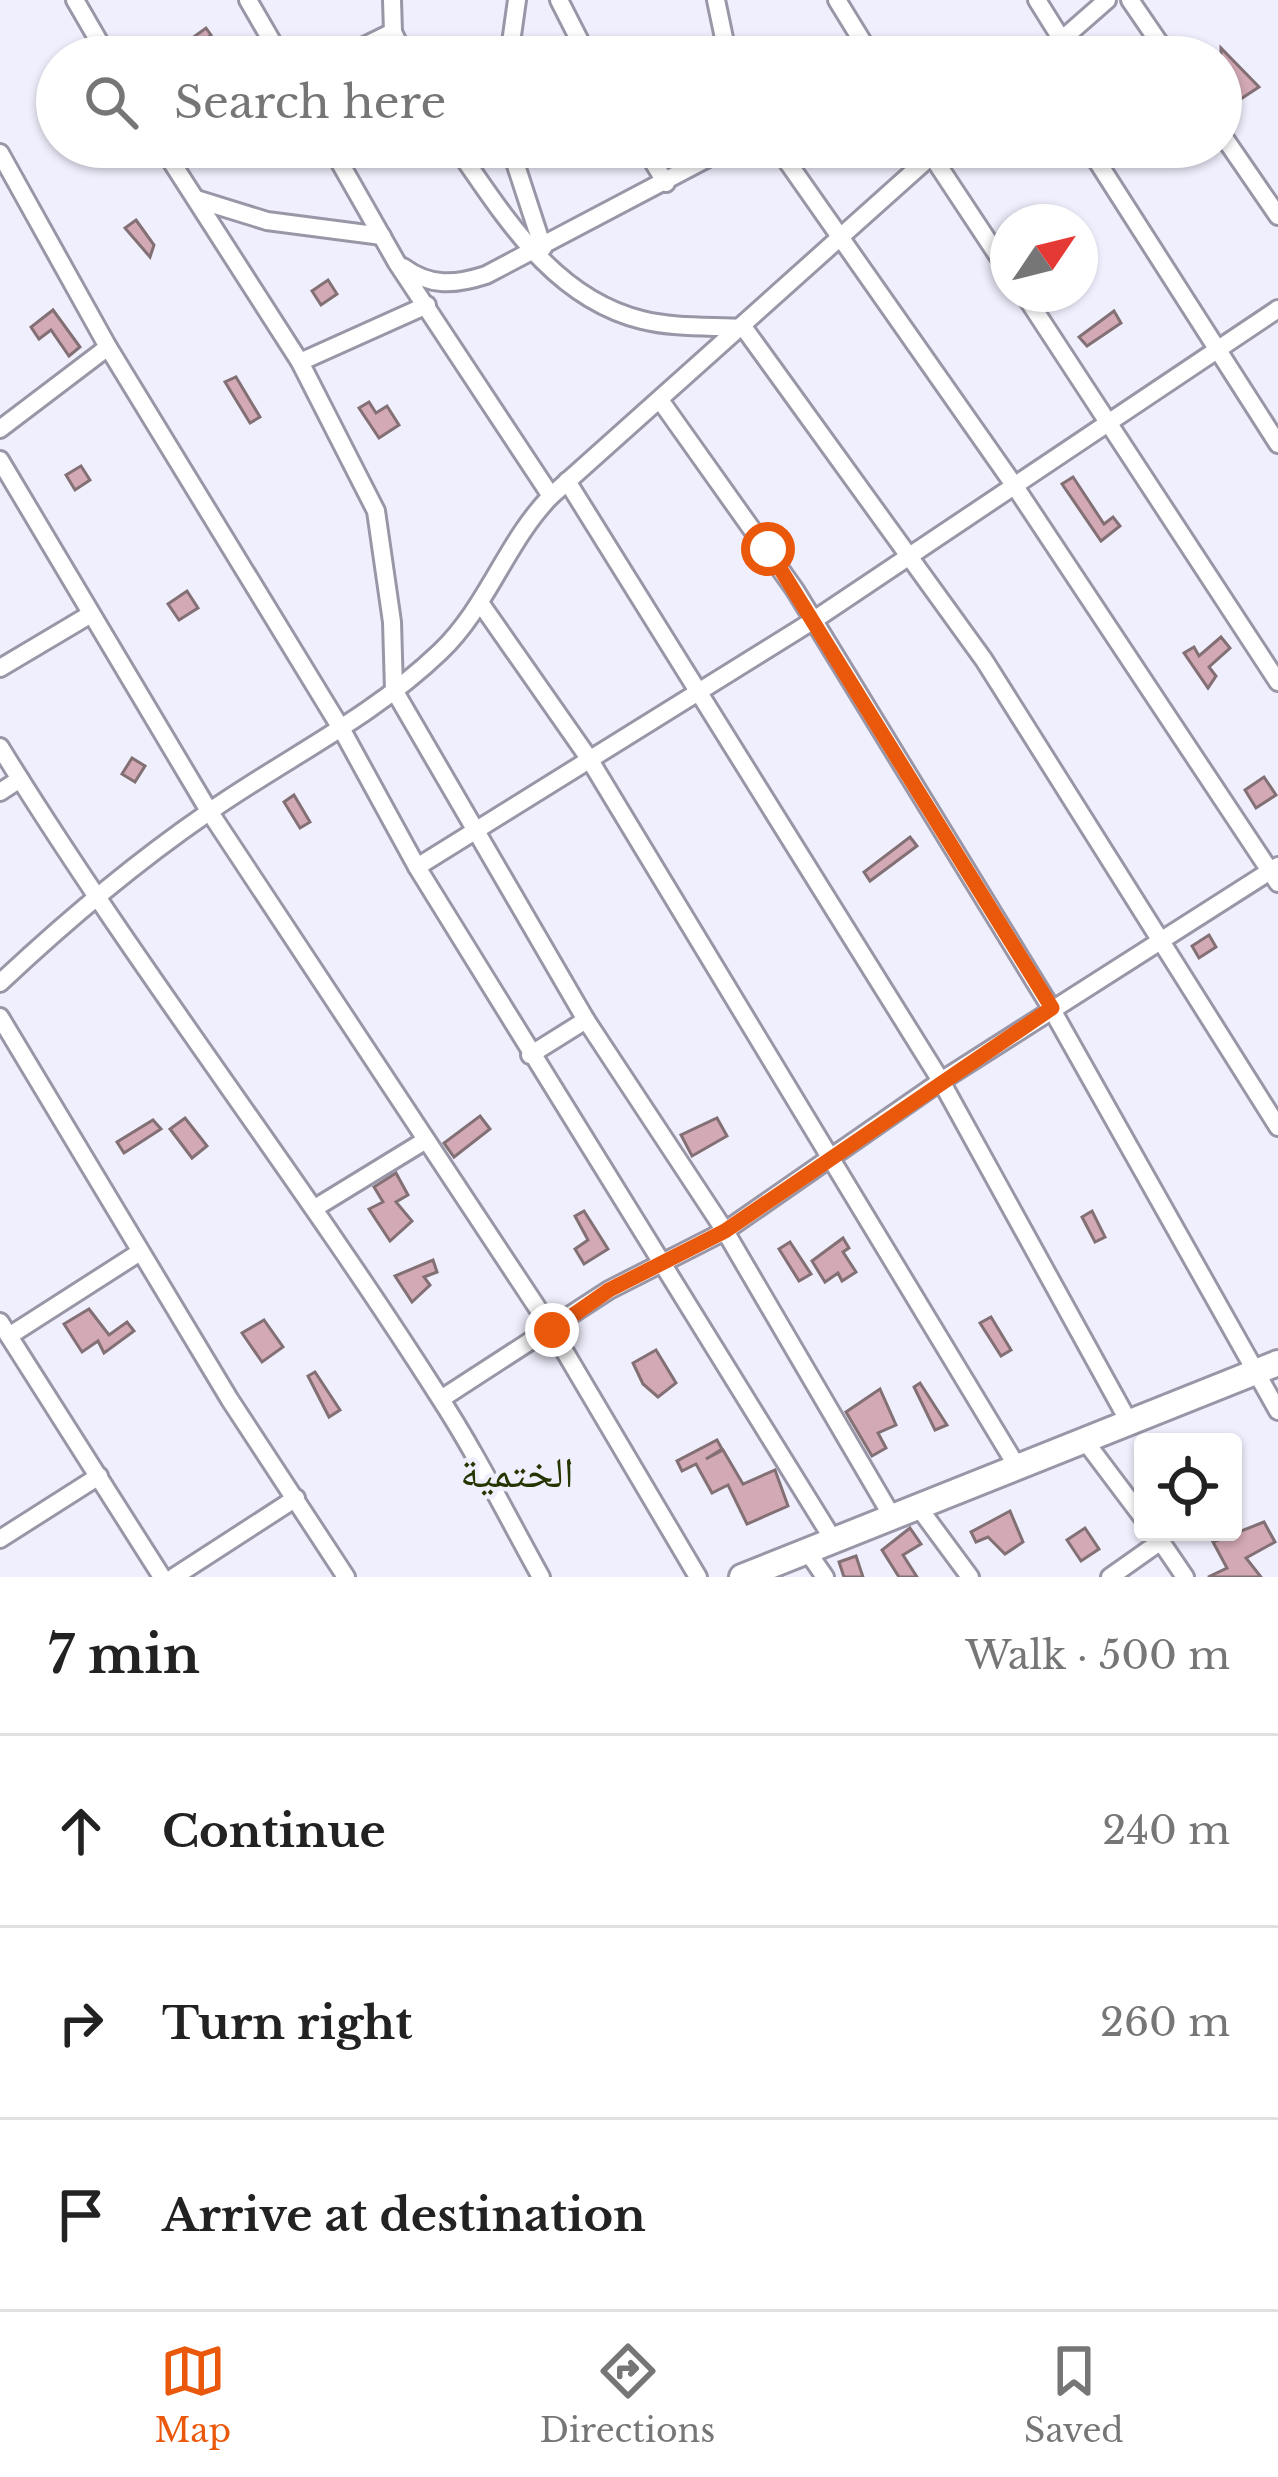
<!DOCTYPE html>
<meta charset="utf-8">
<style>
body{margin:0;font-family:"Libre Baskerville","Noto Naskh Arabic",serif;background:#f6f6f6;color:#222}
.controls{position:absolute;right:36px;bottom:36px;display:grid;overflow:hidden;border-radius:12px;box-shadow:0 3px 9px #0004}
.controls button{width:108px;height:108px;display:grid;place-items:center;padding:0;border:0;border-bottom:3px solid #e0e0e0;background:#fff;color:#222;font:60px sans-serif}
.compass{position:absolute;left:990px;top:204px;width:108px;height:108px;border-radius:50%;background:#fff;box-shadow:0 3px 9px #0004;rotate:55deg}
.stop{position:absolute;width:36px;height:36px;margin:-27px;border:9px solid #ea580c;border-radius:50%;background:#fff}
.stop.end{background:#ea580c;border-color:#fff;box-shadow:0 3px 12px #0008}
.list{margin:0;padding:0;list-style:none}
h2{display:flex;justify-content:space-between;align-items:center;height:156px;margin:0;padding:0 48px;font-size:51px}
h2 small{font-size:39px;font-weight:400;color:#767676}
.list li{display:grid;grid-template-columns:78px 1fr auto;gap:36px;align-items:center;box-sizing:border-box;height:192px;padding:0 48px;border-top:3px solid #e0e0e0}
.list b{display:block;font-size:45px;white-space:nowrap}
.list em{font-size:39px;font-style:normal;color:#767676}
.icon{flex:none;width:66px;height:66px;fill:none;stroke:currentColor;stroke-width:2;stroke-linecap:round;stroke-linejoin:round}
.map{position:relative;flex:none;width:1278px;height:1577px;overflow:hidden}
.search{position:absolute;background:#fff;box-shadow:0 3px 9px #0004;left:36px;right:36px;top:36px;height:132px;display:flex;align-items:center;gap:30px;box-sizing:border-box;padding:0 42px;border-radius:66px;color:#767676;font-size:45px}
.sheet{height:732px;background:#fff}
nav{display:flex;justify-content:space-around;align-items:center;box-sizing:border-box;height:168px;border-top:3px solid #e0e0e0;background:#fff;font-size:33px;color:#767676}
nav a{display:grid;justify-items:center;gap:6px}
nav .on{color:#ea580c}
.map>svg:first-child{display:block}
.building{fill:#d3a9b5;stroke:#827075;stroke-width:3}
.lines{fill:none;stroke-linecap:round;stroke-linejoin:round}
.street-casing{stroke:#9997a7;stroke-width:22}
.secondary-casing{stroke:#9997a7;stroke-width:30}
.street{stroke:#fff;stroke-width:16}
.secondary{stroke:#fff;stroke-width:24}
.route{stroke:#ea580c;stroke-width:15}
.labels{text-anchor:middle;stroke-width:9;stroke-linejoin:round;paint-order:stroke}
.quarter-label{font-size:42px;fill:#253500;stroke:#f0effd}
</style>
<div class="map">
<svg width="1278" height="1577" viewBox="0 0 1278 1577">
<rect width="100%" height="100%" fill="#f0effd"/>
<!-- building -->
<g class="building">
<polygon points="206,28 211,35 186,57 166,57"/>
<polygon points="1221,48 1259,87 1221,112"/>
<polygon points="136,220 154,245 150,257 125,228"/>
<polygon points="328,280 337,294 321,305 312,291"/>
<polygon points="53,310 80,347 69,356 51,330 39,339 31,327"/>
<polygon points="1114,311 1121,323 1087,346 1079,337"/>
<polygon points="236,377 260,417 250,423 225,382"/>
<polygon points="369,402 376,413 387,406 399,425 379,438 359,408"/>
<polygon points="81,466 90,480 75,490 66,475"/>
<polygon points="1073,477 1104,524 1113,517 1120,526 1101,541 1062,484"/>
<polygon points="187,591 198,608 179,620 168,604"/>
<polygon points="1221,637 1230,648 1209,667 1216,676 1208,688 1184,653 1194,647 1199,656"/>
<polygon points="132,758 145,766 135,782 122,774"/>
<polygon points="1264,777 1276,795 1256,808 1245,790"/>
<polygon points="294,795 310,822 300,828 284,802"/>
<polygon points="910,837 917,846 870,881 864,872"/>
<polygon points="1209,935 1216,947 1199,958 1192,946"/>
<polygon points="480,1116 490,1129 454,1157 444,1143"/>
<polygon points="185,1118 207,1146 192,1158 170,1129"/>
<polygon points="717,1118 727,1136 692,1156 681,1135"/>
<polygon points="153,1120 161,1129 124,1153 117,1142"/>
<polygon points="396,1173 408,1195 396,1202 412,1221 390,1241 369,1209 383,1202 374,1187"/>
<polygon points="584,1211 608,1249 584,1264 575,1249 588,1240 575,1216"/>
<polygon points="1092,1211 1105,1237 1095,1242 1082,1217"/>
<polygon points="843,1238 849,1248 843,1252 856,1272 842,1281 838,1273 825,1282 812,1261"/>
<polygon points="790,1242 811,1274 799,1281 779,1249"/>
<polygon points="433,1260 437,1272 424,1277 430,1285 412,1302 395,1276"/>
<polygon points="89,1309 109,1335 127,1322 134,1331 104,1353 98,1341 82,1352 64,1324"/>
<polygon points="991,1317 1011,1350 1001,1356 980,1323"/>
<polygon points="264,1320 283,1347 262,1362 242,1333"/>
<polygon points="656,1350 676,1383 658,1397 643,1384 633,1363"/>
<polygon points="315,1372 340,1410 329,1417 308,1376"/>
<polygon points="920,1383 947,1425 935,1430 914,1387"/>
<polygon points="880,1389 896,1425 878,1433 886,1448 872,1456 846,1412"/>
<polygon points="717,1440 722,1449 706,1459 723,1450 743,1484 775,1470 788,1506 747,1524 728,1485 712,1493 696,1464 682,1471 677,1461"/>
<polygon points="1010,1511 1023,1542 1005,1554 988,1537 976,1542 971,1532"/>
<polygon points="1264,1522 1275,1542 1246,1558 1261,1577 1208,1577 1227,1568 1213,1542"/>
<polygon points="910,1528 921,1544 903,1555 917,1577 899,1577 882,1550"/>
<polygon points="1085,1528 1099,1549 1081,1561 1067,1540"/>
<polygon points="856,1556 863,1577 844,1577 839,1562"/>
</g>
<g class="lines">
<defs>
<g id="street">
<polyline points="75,0 108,57"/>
<polyline points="248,0 281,57"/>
<polyline points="392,0 393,32 405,57"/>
<polyline points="559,0 588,57"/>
<polyline points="716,0 728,57"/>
<polyline points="837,0 872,57"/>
<polyline points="1037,0 1062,40"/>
<polyline points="1130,0 1169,57"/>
<polyline points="342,57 393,32"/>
<polyline points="509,57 517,0"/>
<polyline points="1042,57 1107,0"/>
<polyline points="1221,133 1278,216"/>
<polyline points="162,147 300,362 376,511 392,622 394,690 586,1020 725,1231 893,1518"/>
<polyline points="331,147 397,263 551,496"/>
<path d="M456,147C505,217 553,298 642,320C673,328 711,326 744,328L984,660L1278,1127"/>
<polyline points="510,147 543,248"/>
<polyline points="644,147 666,183"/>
<polyline points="777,147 1014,485 1278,883"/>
<polyline points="926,147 1008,271"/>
<polyline points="1088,147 1278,444"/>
<polyline points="0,153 108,347 342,730 417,867 834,1541"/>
<polyline points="196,199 267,221 382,236"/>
<path d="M403,267C430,287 455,285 486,275L729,147"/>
<polyline points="1024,294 1278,682"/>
<polyline points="300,362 427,305"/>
<polyline points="660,400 795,590 1051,1008 1278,1411"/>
<polyline points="0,429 108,347"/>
<polyline points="0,460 209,811 552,1330 698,1577"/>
<polyline points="567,481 941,1081 1129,1422"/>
<polyline points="481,604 588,757 1018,1468"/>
<polyline points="0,668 91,614"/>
<path d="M0,747C137,969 298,1175 438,1395C476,1453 507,1516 541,1577"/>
<polyline points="0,792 20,779"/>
<polyline points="417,867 814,620 1278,309"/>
<path d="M0,983C66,921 132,865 206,814C284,759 370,719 440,652C488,606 506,542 551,496L941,147"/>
<polyline points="0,1017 230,1400 346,1577"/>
<polyline points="530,1055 586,1020"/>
<polyline points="315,1208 426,1140"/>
<polyline points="0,1322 162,1577"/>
<polyline points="9,1336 140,1252"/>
<polyline points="441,1399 609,1290 725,1231 941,1081 1278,866"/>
<polyline points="1085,1441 1143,1518"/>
<polyline points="919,1508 970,1577"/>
<polyline points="1155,1533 1185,1577"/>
<polyline points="0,1539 99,1476"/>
<polyline points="807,1551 825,1577"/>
<polyline points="174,1577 296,1498"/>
<polyline points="1110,1577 1161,1541"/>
</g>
<polyline id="secondary" points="742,1577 1278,1363"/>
</defs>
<!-- street casing -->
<use href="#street" class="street-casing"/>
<!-- secondary casing -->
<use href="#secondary" class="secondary-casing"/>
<!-- street -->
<use href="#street" class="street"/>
<!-- secondary -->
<use href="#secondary" class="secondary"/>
</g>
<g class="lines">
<!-- route -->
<polyline class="route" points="552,1330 609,1290 725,1231 1052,1008 768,549"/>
</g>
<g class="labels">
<!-- quarter labels -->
<g class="quarter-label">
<text x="517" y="1487">الختمية</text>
</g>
</g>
</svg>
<div class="controls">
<button><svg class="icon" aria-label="locate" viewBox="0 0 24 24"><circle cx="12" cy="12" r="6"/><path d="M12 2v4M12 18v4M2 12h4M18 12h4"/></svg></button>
</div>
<svg class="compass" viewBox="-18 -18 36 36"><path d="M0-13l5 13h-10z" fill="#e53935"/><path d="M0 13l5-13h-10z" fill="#767676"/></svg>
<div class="stop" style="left:768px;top:549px"></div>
<div class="stop end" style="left:552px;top:1330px"></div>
<div class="search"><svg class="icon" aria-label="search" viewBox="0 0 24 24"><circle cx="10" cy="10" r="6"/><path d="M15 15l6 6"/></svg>Search here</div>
</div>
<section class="sheet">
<h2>7 min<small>Walk · 500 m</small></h2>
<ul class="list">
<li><svg class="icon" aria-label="ahead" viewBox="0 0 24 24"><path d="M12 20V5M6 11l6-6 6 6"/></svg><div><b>Continue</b></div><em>240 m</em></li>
<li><svg class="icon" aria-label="right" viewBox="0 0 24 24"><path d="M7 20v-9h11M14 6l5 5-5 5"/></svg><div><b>Turn right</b></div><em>260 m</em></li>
<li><svg class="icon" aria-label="arrive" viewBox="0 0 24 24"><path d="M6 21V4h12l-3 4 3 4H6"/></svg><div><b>Arrive at destination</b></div></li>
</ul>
</section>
<nav>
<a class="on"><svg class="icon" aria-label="map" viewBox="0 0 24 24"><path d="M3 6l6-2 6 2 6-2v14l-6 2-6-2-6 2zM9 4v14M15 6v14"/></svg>Map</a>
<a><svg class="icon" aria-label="directions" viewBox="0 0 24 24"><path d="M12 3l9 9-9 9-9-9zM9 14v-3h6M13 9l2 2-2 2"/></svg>Directions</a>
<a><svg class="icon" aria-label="saved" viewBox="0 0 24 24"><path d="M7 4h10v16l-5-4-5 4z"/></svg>Saved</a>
</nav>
